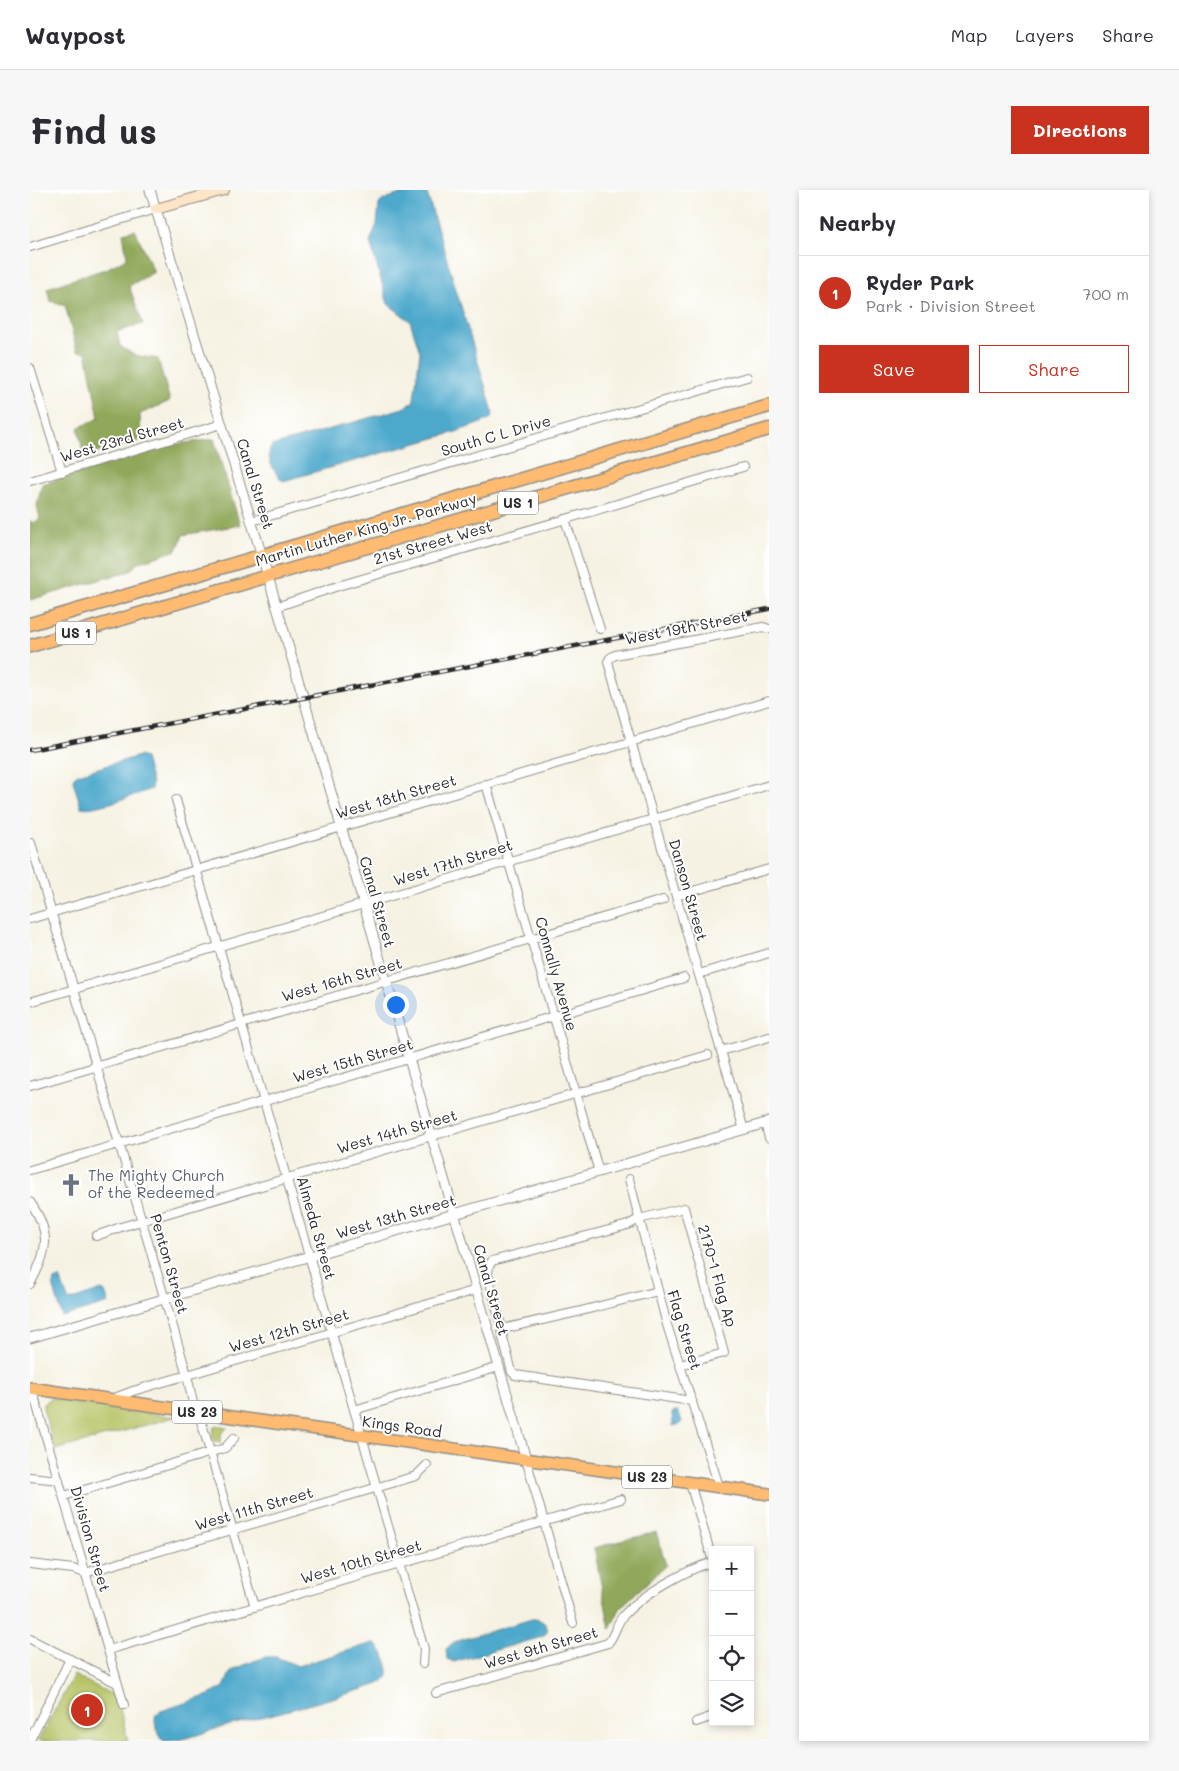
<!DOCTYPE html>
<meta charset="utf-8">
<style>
body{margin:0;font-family:Mali,sans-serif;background:#f7f7f7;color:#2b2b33}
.controls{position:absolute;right:15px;bottom:15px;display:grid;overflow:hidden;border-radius:0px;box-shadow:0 2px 8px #0003}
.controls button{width:45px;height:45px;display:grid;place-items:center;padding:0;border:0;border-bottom:1px solid #e1e1e2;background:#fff;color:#2b2b33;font:25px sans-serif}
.you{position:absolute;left:365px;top:814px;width:18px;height:18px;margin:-12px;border:4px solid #fff;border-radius:50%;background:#1a73e8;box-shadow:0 0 0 8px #1a73e833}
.badge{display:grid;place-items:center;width:32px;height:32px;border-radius:50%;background:#c8321e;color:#fff;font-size:16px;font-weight:700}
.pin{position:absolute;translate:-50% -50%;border:2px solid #fff;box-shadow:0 1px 5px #0006}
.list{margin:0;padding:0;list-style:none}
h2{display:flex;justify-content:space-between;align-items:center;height:65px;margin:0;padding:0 20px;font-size:21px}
h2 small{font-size:16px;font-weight:400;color:#7c7c81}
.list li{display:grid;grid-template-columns:32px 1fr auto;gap:15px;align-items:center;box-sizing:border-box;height:75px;padding:0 20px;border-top:1px solid #e1e1e2}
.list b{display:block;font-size:19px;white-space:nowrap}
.list p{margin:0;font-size:16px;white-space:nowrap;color:#7c7c81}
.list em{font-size:16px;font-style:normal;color:#7c7c81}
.actions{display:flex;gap:10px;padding:15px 20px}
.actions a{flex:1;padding:11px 0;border:1px solid #c8321e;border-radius:0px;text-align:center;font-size:18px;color:#c8321e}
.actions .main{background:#c8321e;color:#fff}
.icon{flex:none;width:28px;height:28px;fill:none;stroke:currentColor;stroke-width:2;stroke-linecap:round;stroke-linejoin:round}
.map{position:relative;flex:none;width:739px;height:1551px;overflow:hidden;border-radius:0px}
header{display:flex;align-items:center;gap:30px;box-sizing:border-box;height:70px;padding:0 25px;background:#fff;border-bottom:1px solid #e1e1e2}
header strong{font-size:24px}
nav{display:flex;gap:28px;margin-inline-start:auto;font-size:18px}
.intro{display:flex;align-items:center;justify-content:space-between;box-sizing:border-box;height:120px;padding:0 30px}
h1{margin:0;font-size:35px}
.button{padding:12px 22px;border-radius:0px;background:#c8321e;color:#fff;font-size:18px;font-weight:700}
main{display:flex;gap:30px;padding:0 30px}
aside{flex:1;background:#fff;border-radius:0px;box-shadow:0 2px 8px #0003}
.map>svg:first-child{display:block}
.green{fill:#b6c264;stroke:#707648}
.forest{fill:#90a85a;stroke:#5e6a42}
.water{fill:#4ea9cc;stroke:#3c6a7c}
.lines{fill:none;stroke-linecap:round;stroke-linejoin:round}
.minor-casing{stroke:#908e87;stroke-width:10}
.tertiary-casing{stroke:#908e87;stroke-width:11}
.secondary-casing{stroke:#908e87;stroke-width:12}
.primary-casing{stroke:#908e87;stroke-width:14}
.trunk-casing{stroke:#908e87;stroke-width:15}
.minor{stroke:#fff;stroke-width:8}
.tertiary{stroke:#fff;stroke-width:9}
.secondary{stroke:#ffe4c6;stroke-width:10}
.primary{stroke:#febb71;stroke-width:11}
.trunk{stroke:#febb71;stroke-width:12}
.rail-casing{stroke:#2b2b2b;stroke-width:4.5}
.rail{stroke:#fff;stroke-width:2.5;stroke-dasharray:8;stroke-linecap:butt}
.labels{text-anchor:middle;stroke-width:4;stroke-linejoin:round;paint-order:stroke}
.shield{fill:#fff;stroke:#6b6b6b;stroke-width:1}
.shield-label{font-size:14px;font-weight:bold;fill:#2b2b2b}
.street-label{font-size:15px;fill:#2b2b2b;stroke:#fff}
.worship-label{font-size:15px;fill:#5b616d;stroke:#fff;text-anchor:start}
</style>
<header>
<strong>Waypost</strong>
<nav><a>Map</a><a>Layers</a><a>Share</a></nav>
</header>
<div class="intro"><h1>Find us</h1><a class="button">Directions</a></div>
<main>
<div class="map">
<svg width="739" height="1551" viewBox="0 0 739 1551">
<rect width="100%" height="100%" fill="#fff"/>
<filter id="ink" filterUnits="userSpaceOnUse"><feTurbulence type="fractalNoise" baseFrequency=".02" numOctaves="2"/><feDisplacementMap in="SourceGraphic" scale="10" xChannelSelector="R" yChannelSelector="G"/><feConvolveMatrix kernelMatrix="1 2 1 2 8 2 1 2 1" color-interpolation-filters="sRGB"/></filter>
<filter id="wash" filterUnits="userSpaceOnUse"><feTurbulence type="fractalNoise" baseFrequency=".0096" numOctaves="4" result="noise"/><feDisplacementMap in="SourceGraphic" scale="20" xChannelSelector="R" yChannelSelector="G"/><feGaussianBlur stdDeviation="1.12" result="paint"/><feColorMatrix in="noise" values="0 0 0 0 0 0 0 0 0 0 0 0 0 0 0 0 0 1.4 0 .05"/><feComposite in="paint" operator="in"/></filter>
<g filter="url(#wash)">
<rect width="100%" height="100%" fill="#f6f2e3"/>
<!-- green -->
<g class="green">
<polygon points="22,1208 145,1227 25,1260 13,1218 14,1213"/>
<polygon points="187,1236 192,1236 197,1238 191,1244 191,1253 185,1252 182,1246 184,1237"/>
<polygon points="44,1485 87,1507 98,1551 8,1551"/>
</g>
<!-- forest -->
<g class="forest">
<polygon points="105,40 124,82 99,96 113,134 87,142 90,156 104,165 128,169 140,211 110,224 111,250 54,266 48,238 69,228 56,162 47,161 35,115 20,111 17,98 78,78 97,68 93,43"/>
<polygon points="184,249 210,335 153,345 147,360 110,372 100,381 0,410 0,330 3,333 10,329 7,315 12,294 147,254"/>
<polygon points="626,1342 636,1375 591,1417 580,1439 564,1358"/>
</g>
<!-- water -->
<g class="water">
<path d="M381,0H396L463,222L462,227L456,231L426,242L253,291C244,284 234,265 242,256L373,218L383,212L384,209L390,162L380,131L358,114L340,52L347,34L349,14L353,10Z"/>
<path d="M109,566L115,568L122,594L121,599C108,604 64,621 51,617L43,591L44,587L48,584Z"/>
<polygon points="30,1088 39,1111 72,1100 75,1102 79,1113 32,1127 23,1094 24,1090"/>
<polygon points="645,1221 648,1221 652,1231 650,1234 643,1236 642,1223"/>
<path d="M502,1429C513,1428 524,1439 512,1447L424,1472L417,1469L416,1459L424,1452Z"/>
<path d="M340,1454H345C353,1458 359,1475 358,1485C357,1489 353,1491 349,1494C299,1510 248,1523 197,1536C176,1541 156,1551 134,1551C127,1545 123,1532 126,1524L131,1521L179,1505L194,1497L200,1483L205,1479L224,1471L236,1467H246L268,1476Z"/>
</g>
</g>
<g filter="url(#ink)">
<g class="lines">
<defs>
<g id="minor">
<polyline points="0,57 126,19"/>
<polyline points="0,178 32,282"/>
<polyline points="0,291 192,234"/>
<polyline points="535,329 570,439"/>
<polyline points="222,331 717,187"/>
<polyline points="246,417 308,396 713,277"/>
<polyline points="456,594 569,982"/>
<polyline points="146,610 394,1459 393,1474"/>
<polyline points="1,653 157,1185 163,1213 172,1234 225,1417"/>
<polyline points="646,706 739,679"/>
<polyline points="0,729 739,511"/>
<polyline points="669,784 739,763"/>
<polyline points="0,812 739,595"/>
<polyline points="691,861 739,847"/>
<polyline points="0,896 633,710"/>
<polyline points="735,933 739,948"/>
<polyline points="714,940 578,472 580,468 585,465 733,437 739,439"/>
<polyline points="0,980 654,788"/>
<polyline points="599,989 637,1135 689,1296"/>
<path d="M0,1012C22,1043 18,1062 0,1094"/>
<polyline points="66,1046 91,1037 678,865"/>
<polyline points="628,1101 547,1122 472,1139 458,1084 459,1076 462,1071 598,1035 609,1029 654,1018 694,1163 650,1175"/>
<polyline points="472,1139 473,1148 482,1182 485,1185 662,1211"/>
<polyline points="2,1199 94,1515"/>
<polyline points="82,1209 103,1201 446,1100"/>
<polyline points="324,1220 469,1177"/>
<polyline points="496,1269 543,1433"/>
<polyline points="0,1287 29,1290"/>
<polyline points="660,1293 683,1372"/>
<polyline points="34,1306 195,1258 204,1248"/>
<polyline points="0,1374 43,1379 55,1383 386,1286 397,1275"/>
<polyline points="0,1449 87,1493"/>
<polyline points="78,1460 591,1309"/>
<path d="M406,1503L578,1453C585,1445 586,1434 593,1426C610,1406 657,1379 683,1372"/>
<polyline points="666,1532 683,1526"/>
<polyline points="0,1550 40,1469"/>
</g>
<g id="tertiary">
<polyline points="120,0 232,366 496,1269"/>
<polyline points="0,1148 739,932"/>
</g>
<polyline id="secondary" points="126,19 194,0"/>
<polyline id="primary" points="0,1198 739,1304"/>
<g id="trunk">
<polyline points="0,434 739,216"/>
<polyline points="0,456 739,239"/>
</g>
</defs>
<!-- minor casing -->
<use href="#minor" class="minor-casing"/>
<!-- tertiary casing -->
<use href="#tertiary" class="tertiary-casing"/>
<!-- secondary casing -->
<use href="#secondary" class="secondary-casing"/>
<!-- primary casing -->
<use href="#primary" class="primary-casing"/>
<!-- trunk casing -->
<use href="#trunk" class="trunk-casing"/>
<!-- minor -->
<use href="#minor" class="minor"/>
<!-- tertiary -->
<use href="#tertiary" class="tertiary"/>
<!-- secondary -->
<use href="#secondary" class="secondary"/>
<!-- primary -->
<use href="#primary" class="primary"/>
<!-- trunk -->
<use href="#trunk" class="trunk"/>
<defs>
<polyline id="rail" points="0,560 739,419"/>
</defs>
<!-- rail casing -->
<use href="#rail" class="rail-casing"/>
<!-- rail -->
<use href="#rail" class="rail"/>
</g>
</g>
<!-- icons -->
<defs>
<symbol id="church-bare" viewBox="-9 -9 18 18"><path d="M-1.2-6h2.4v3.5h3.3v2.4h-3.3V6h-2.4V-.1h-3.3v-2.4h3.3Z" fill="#6b7280" stroke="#fff" stroke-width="2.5" paint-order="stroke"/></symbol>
</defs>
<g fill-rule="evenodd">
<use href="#church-bare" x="25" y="979" width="32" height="32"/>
</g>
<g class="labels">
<!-- shield labels -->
<g class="shield">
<rect x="468" y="301.5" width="40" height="23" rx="4"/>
<rect x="26" y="431.5" width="40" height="23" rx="4"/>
<rect x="142" y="1210.5" width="50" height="23" rx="4"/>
<rect x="592" y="1275.5" width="50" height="23" rx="4"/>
</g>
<g class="shield-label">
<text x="488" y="318">US 1</text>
<text x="46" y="448">US 1</text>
<text x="167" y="1227">US 23</text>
<text x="617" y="1292">US 23</text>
</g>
<!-- street labels -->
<g class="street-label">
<text transform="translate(466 246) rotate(-16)" y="5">South C L Drive</text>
<text transform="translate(92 250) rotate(-16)" y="5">West 23rd Street</text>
<text transform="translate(225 294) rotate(73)" y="5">Canal Street</text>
<text transform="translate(336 340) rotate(-16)" y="5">Martin Luther King Jr. Parkway</text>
<text transform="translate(403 353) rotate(-16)" y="5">21st Street West</text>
<text transform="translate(656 438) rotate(-11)" y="5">West 19th Street</text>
<text transform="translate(366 607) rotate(-16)" y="5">West 18th Street</text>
<text transform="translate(423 673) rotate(-17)" y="5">West 17th Street</text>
<text transform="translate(658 700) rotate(74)" y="5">Danson Street</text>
<text transform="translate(347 712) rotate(74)" y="5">Canal Street</text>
<text transform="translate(526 784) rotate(74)" y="5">Connally Avenue</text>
<text transform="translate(312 790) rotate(-16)" y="5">West 16th Street</text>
<text transform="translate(323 871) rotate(-16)" y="5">West 15th Street</text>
<text transform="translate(367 942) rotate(-16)" y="5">West 14th Street</text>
<text transform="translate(366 1027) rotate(-16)" y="5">West 13th Street</text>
<text transform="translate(286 1038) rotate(74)" y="5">Almeda Street</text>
<text transform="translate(139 1074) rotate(74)" y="5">Penton Street</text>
<text transform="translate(687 1086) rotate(74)" y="5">2170-1 Flag Ap</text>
<text transform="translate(461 1100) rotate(74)" y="5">Canal Street</text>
<text transform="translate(654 1140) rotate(73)" y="5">Flag Street</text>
<text transform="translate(259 1141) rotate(-16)" y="5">West 12th Street</text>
<text transform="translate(372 1237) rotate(8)" y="5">Kings Road</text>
<text transform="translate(224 1319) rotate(-16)" y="5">West 11th Street</text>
<text transform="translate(60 1349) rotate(74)" y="5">Division Street</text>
<text transform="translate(331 1372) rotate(-16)" y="5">West 10th Street</text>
<text transform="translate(511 1458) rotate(-16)" y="5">West 9th Street</text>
</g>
<!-- worship labels -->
<g class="worship-label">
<text x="58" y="991">The Mighty Church<tspan x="58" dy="17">of the Redeemed</tspan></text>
</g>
</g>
</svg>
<div class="controls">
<button>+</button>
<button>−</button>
<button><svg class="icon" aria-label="locate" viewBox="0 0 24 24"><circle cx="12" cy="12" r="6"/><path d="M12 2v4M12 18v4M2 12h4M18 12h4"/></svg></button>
<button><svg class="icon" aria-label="layers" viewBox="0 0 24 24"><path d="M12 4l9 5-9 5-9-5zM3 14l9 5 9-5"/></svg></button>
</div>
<div class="you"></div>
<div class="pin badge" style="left:57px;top:1520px">1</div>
</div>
<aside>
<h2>Nearby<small></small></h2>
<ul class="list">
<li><span class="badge">1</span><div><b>Ryder Park</b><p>Park · Division Street</p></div><em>700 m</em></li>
</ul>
<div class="actions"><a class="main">Save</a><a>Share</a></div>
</aside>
</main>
